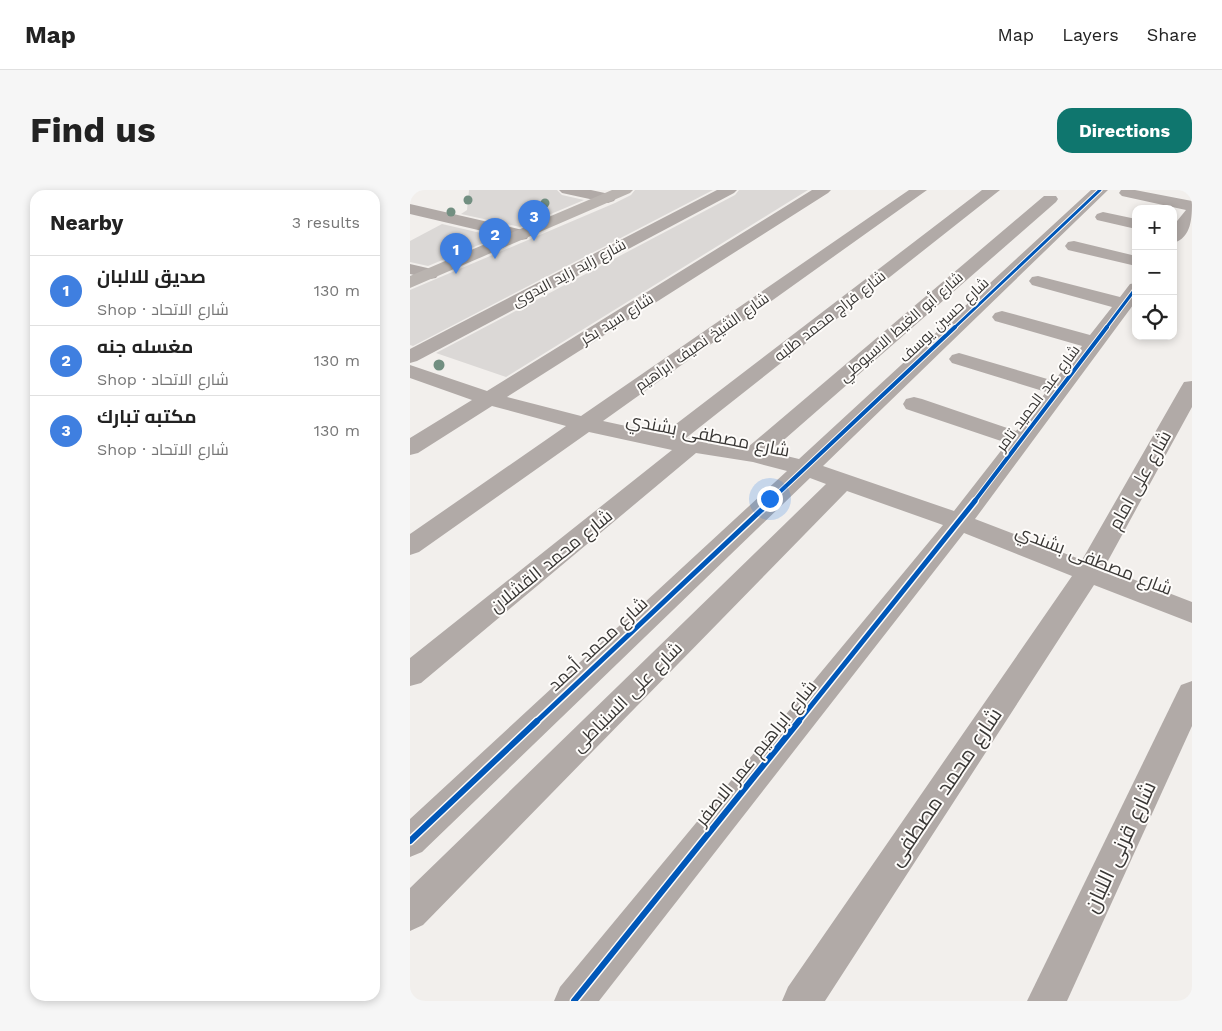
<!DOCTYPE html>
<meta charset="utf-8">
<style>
body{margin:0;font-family:"Work Sans",Cairo,sans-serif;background:#f6f6f6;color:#222}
.controls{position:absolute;right:15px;top:15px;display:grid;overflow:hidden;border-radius:10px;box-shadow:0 2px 8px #0003}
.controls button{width:45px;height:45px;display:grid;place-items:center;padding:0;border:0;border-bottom:1px solid #e0e0e0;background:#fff;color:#222;font:25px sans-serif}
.you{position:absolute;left:359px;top:308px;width:18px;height:18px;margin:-12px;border:4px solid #fff;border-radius:50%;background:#1a73e8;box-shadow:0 0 0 8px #1a73e833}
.badge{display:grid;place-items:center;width:32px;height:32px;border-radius:50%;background:#0f766e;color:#fff;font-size:16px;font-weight:700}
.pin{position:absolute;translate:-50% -41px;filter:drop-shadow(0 1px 2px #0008)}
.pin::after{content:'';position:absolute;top:26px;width:18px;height:15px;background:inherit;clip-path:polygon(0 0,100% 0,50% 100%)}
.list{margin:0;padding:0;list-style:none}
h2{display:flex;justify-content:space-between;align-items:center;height:65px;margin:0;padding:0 20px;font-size:21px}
h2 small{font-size:16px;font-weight:400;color:#767676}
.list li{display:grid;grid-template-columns:32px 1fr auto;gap:15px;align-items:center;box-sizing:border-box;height:70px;padding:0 20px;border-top:1px solid #e0e0e0}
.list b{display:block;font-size:19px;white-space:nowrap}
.list p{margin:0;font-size:16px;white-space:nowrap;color:#767676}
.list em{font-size:16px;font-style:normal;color:#767676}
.icon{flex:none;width:28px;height:28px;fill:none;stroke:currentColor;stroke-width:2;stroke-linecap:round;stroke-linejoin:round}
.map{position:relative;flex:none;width:782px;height:811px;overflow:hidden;border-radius:15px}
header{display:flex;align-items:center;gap:30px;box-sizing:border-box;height:70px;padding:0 25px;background:#fff;border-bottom:1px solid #e0e0e0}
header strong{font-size:24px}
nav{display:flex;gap:28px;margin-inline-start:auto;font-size:18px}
.intro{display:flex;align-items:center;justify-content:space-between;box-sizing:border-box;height:120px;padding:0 30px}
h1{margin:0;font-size:35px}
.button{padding:12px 22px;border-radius:15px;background:#0f766e;color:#fff;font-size:18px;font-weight:700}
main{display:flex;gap:30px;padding:0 30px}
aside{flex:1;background:#fff;border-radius:15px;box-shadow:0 2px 8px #0003}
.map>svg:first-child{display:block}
.building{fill:#dbd8d6}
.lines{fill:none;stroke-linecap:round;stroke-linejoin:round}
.street{fill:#b1aaa7;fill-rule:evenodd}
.secondary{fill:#bab4b0;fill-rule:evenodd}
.cycleway-far3-casing{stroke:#fefcfa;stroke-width:5}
.cycleway-far2-casing{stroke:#fefcfa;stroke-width:6}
.cycleway-far1-casing{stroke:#fefcfa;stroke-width:8}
.cycleway-casing{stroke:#fefcfa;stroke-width:9}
.cycleway-far3{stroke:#0057b8;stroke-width:3}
.cycleway-far2{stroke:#0057b8;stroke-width:4}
.cycleway-far1{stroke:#0057b8;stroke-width:5}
.cycleway{stroke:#0057b8;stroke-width:6}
.tree{fill:#728f81}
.labels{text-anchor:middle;stroke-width:4;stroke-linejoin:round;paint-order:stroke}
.far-street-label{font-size:15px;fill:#393735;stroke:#fefcfa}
.street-label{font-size:18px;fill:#393735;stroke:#fefcfa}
.near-street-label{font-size:21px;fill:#393735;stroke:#fefcfa}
</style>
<header>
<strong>Map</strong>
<nav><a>Map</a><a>Layers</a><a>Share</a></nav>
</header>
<div class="intro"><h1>Find us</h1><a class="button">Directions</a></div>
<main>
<aside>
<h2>Nearby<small>3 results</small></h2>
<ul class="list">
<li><span class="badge" style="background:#3f7fe0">1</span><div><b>صديق للالبان</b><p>Shop · شارع الاتحاد</p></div><em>130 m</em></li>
<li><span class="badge" style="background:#3f7fe0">2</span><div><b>مغسله جنه</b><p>Shop · شارع الاتحاد</p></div><em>130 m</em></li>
<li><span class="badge" style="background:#3f7fe0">3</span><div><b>مكتبه تبارك</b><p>Shop · شارع الاتحاد</p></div><em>130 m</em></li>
</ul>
</aside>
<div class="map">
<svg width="782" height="811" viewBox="0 0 782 811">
<rect width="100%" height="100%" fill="#f2efec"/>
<!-- building -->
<g class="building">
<polygon points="59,0 147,0 152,5 174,10 110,37 51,24 57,20"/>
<polygon points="225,0 303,0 3,156 0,155 0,100 205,13 221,5"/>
<polygon points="329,0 398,0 96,187 26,163 325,5"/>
<polygon points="32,34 88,47 18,76 0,72 0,51"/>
</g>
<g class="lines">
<!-- street -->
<g class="street">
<polygon points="149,0 181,0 204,5 206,8 204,11 198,13 152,3"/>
<polygon points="307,0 327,0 324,3 7,171 0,173 0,159"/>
<polygon points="402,0 421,0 418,3 97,207 171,226 499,0 517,0 193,231 253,244 572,0 590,0 276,248 338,257 634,6 646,6 648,9 646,12 360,262 389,269 681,0 698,0 413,276 544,321 597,253 496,219 493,214 496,209 504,207 512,209 606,241 636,202 542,173 539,169 542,165 549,163 556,165 644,191 672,156 585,131 582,127 585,123 592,121 680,145 702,117 622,95 619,91 622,87 628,86 710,107 720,94 726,93 726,111 565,329 672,370 771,197 774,192 782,191 782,217 694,378 782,412 782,433 684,395 415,811 372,811 378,797 662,386 554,343 189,811 144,811 150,797 533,335 437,301 13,735 0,741 0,698 416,294 400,288 12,662 0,667 0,629 377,281 343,272 286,263 11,493 0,496 0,468 262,260 179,242 9,362 0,365 0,344 156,236 82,216 8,263 0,265 0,248 62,210 0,188 0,175 77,201"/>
<path d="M711,0H725L782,11C782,27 782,48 763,53V36L776,20L712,6L709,3Z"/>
<polygon points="0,14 117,41 119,45 117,49 111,50 0,24"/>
<polygon points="693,22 726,29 726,39 687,30 685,27 687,24"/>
<polygon points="664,51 726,66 726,76 658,60 655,56 658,52"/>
<polygon points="0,74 26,80 29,84 26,88 20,89 0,84"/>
<polygon points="782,491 782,536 657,811 617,811 767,503 771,495"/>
</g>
<!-- secondary -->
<polygon class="secondary" points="202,0 223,0 220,3 0,98 0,86"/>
<defs>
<g id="cycleway-far3">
<polyline points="544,138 690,0"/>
<polyline points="696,138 726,98"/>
</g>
<g id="cycleway-far2">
<polyline points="359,312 545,137"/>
<polyline points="564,312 697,137"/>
</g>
<g id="cycleway-far1">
<polyline points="126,532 361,311"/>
<polyline points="388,532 565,311"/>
</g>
<g id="cycleway">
<polyline points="0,651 127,531"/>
<polyline points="164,811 389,531"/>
</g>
</defs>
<!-- cycleway-far3 casing -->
<use href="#cycleway-far3" class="cycleway-far3-casing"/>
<!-- cycleway-far2 casing -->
<use href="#cycleway-far2" class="cycleway-far2-casing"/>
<!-- cycleway-far1 casing -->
<use href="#cycleway-far1" class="cycleway-far1-casing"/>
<!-- cycleway casing -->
<use href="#cycleway" class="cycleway-casing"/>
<!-- cycleway-far3 -->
<use href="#cycleway-far3" class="cycleway-far3"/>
<!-- cycleway-far2 -->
<use href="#cycleway-far2" class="cycleway-far2"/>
<!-- cycleway-far1 -->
<use href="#cycleway-far1" class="cycleway-far1"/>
<!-- cycleway -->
<use href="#cycleway" class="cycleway"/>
</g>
<!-- trees -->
<g class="tree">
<circle cx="58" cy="10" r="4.5"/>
<circle cx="135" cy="13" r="4.5"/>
<circle cx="41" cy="22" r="4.5"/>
<circle cx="37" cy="64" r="5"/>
<circle cx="29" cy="175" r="5.5"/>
</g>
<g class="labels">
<!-- far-street labels -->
<g class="far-street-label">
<text transform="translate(159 83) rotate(-28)" y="5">شارع زايد زايد البدوى</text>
<text transform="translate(420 126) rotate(-38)" y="5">شارع فراج محمد طلبه</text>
<text transform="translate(207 129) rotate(-32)" y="5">شارع سيد بكر</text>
<text transform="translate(534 130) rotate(-43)" y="5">شارع حسين يوسف</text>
<text transform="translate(491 137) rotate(-41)" y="5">شارع أبو الغيط الاسيوطي</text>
<text transform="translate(292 152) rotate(-35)" y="5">شارع الشيخ نصيف ابراهيم</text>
<text transform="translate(628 208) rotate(-53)" y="5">شارع عبد الحميد تامر</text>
</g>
<!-- street labels -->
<g class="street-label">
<text transform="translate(298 245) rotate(11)" y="6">شارع مصطفى بشندي</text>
<text transform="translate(730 290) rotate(-61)" y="6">شارع على امام</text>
<text transform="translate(684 370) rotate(21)" y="6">شارع مصطفى بشندي</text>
<text transform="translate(141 371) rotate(-39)" y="6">شارع محمد القشلان</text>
<text transform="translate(188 454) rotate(-43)" y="6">شارع محمد أحمد</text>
<text transform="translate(217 507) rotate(-45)" y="6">شارع على السنباطى</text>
<text transform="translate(346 563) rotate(-51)" y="6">شارع ابراهيم عمر الاصفر</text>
</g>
<!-- near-street labels -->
<g class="near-street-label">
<text transform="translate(535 597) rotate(-56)" y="7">شارع محمد مصطفى</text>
<text transform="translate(710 657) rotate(-65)" y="7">شارع قرنى اللبان</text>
</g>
</g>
</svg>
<div class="controls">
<button>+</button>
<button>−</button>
<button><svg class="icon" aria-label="locate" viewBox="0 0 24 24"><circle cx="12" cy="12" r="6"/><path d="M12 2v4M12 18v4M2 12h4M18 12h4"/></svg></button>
</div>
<div class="you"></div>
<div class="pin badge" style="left:46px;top:84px;background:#3f7fe0">1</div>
<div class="pin badge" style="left:85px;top:69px;background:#3f7fe0">2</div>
<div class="pin badge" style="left:124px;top:51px;background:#3f7fe0">3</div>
</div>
</main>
